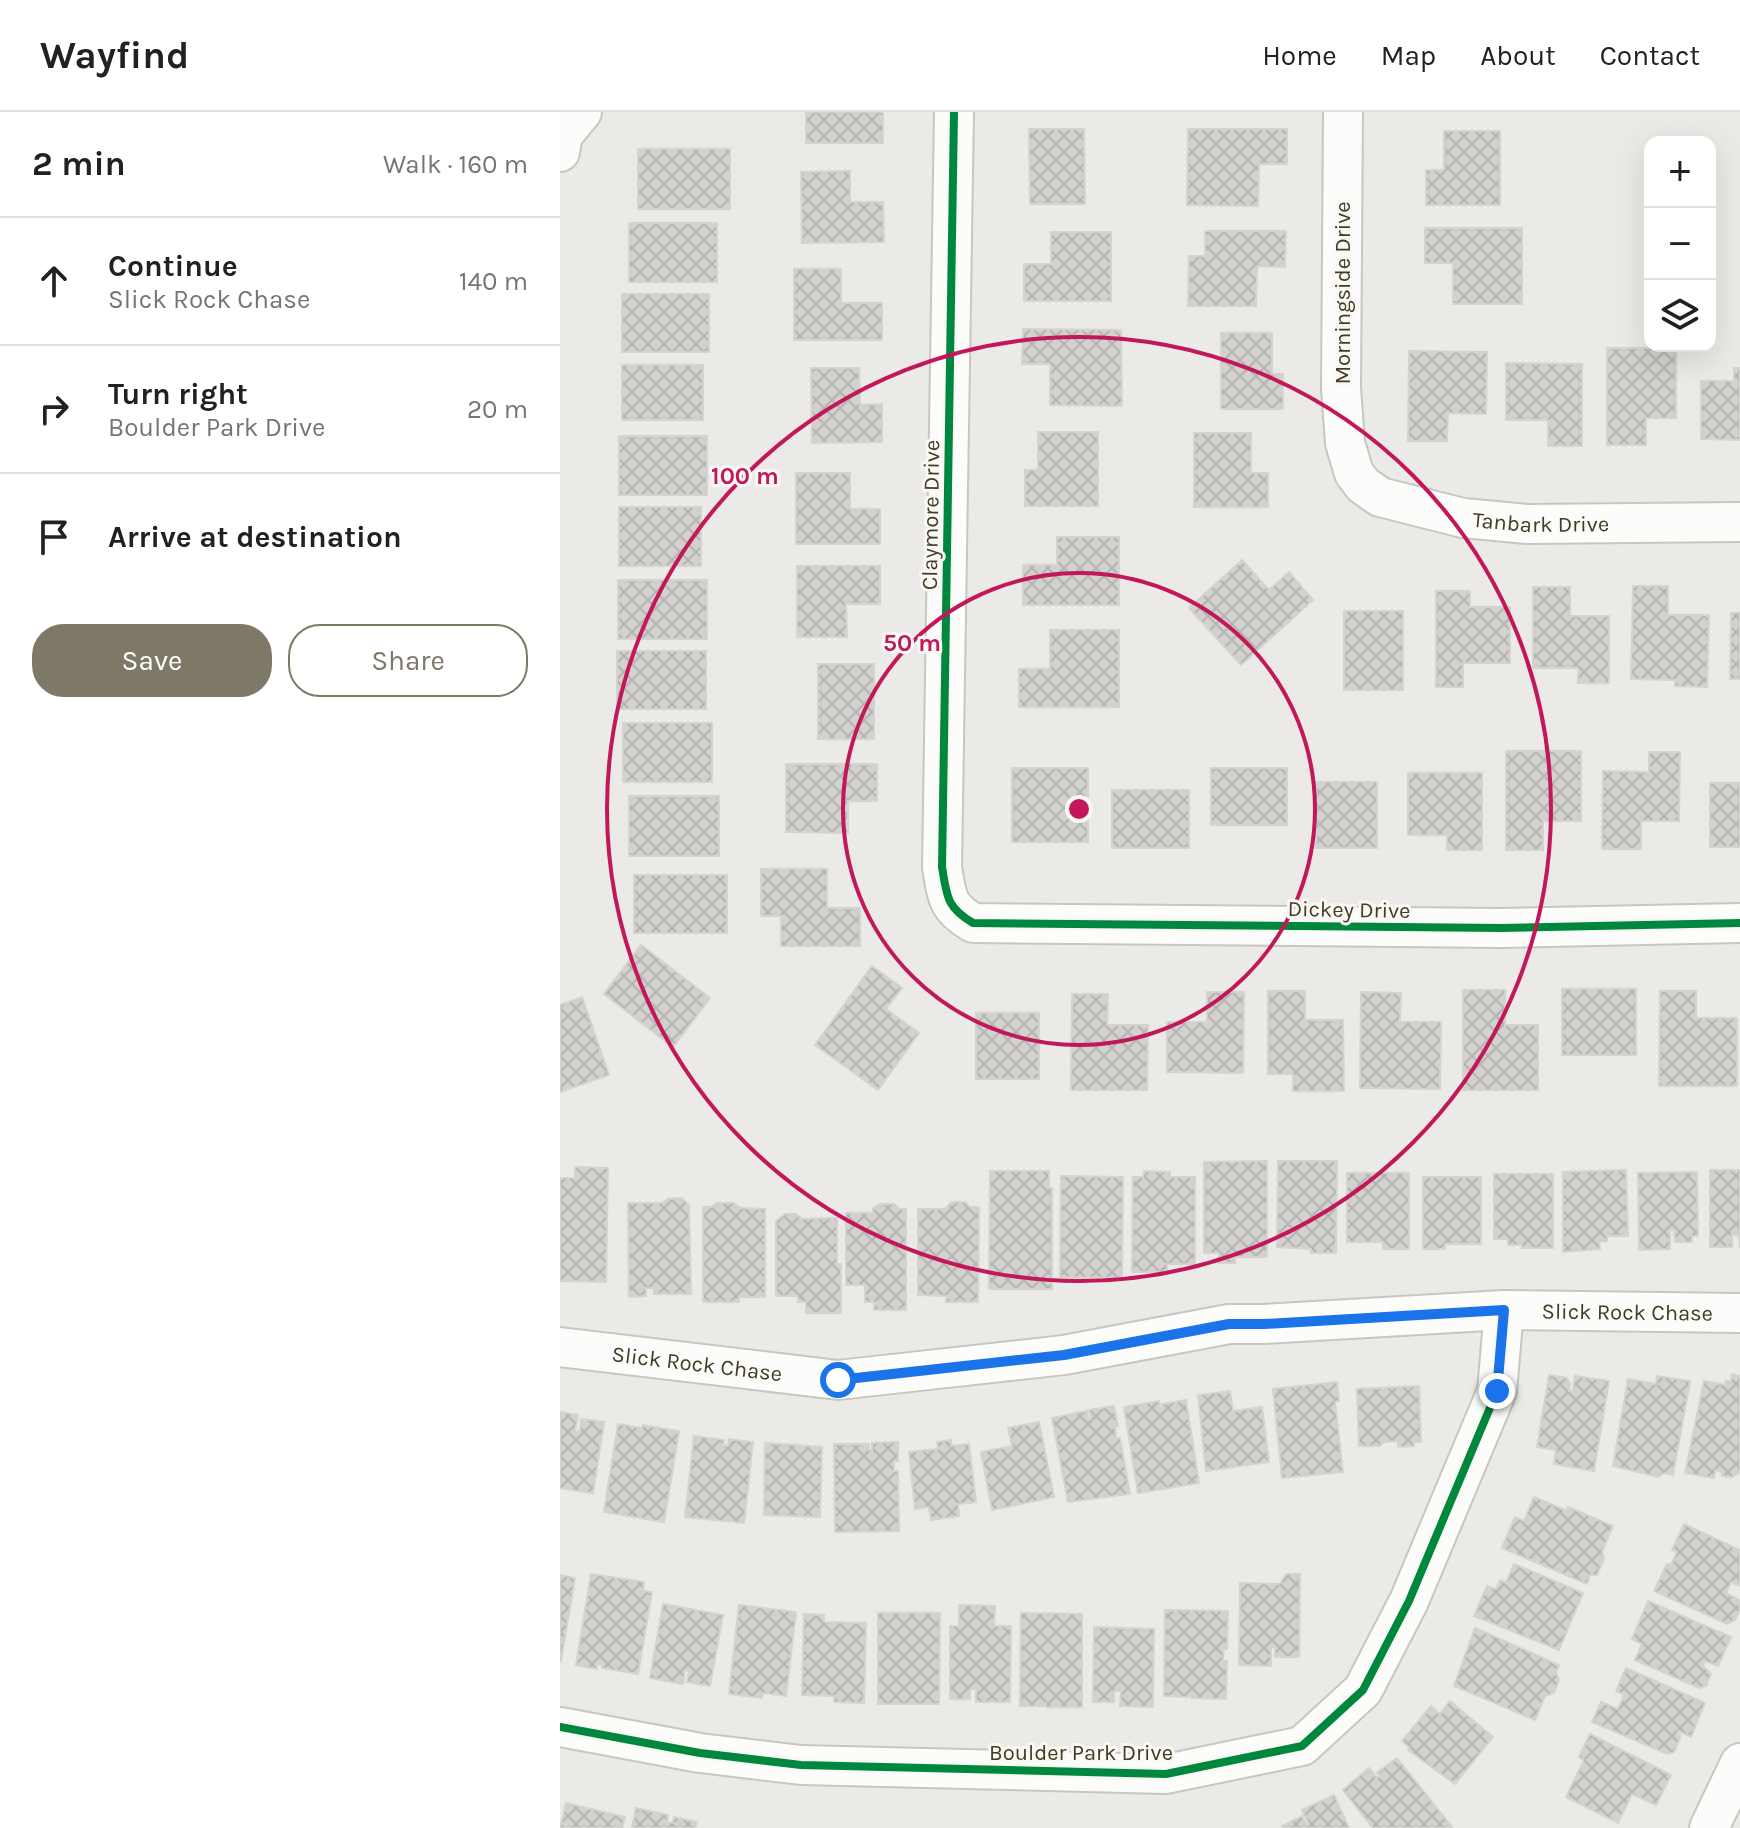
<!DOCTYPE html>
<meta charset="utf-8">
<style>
body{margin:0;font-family:Karla,sans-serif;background:#f2f2f2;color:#202124}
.controls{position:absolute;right:24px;top:24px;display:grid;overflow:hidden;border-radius:16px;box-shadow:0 8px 32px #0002}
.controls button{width:72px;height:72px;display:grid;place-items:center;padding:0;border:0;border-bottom:2px solid #e0e0e0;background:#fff;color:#202124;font:40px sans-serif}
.stop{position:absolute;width:24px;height:24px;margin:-18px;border:6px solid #1a73e8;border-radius:50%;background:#fff}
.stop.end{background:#1a73e8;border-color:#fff;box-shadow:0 2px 8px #0008}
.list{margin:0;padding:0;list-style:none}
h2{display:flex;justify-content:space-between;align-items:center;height:104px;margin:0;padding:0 32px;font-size:34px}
h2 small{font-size:26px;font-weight:400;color:#757577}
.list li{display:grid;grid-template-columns:52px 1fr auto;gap:24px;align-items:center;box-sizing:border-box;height:128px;padding:0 32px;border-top:2px solid #e0e0e0}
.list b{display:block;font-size:30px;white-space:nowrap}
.list p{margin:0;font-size:26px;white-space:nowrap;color:#757577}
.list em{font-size:26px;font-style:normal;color:#757577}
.actions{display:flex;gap:16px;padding:24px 32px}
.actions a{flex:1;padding:18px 0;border:2px solid #7e7967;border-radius:32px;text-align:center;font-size:28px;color:#7e7967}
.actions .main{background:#7e7967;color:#fff}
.icon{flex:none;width:44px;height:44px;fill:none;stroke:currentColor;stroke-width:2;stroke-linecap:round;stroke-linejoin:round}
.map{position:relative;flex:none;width:1180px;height:1716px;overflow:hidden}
header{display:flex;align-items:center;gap:48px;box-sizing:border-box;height:112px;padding:0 40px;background:#fff;border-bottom:2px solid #e0e0e0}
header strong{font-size:38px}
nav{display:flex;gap:44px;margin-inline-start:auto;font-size:28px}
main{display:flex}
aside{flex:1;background:#fff}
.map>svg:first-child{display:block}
.building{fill:url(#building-cross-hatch);stroke:#d5d3cf;stroke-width:2}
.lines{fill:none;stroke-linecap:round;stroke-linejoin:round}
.street-casing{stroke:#c8c6c2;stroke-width:42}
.street{stroke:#fcfcfb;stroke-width:38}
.cycleway-casing{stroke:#faf8f5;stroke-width:13}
.cycleway{stroke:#00873e;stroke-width:8}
.route{stroke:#1a73e8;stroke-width:10}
.ring{fill:none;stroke:#c2185b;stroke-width:4}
.labels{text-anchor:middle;stroke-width:6;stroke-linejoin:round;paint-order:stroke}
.street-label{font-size:22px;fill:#423c22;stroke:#faf8f5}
.centre{fill:#c2185b;stroke:#faf8f5;stroke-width:4}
.ring-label{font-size:24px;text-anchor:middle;font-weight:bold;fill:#c2185b;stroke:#faf8f5;stroke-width:6;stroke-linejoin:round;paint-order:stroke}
</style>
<header>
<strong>Wayfind</strong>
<nav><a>Home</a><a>Map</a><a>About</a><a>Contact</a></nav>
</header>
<main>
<aside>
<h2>2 min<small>Walk · 160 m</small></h2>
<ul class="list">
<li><svg class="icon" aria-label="ahead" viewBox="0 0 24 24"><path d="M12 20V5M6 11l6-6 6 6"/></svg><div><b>Continue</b><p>Slick Rock Chase</p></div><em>140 m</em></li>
<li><svg class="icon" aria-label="right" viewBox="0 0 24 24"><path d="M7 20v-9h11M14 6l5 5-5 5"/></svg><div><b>Turn right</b><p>Boulder Park Drive</p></div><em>20 m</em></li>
<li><svg class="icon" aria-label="arrive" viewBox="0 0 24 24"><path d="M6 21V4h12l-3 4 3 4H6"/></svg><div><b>Arrive at destination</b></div></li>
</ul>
<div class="actions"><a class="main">Save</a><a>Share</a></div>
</aside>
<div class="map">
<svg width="1180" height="1716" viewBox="0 0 1180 1716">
<defs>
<pattern id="building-cross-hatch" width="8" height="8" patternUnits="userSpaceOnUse" patternTransform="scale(2)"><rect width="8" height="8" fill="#d3d1ce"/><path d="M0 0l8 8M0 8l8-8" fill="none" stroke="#b6b4b1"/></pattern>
</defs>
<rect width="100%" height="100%" fill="#eceae6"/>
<!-- building -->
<g class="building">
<rect x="246" y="0" width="77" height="31"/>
<polygon points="469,17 524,17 525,92 470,92"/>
<polygon points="628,17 727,17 727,52 699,52 698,94 627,93"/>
<polygon points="884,19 940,19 940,93 866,93 866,58 884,58"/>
<rect x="78" y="37" width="92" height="60"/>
<polygon points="290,59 290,90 323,90 324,130 242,131 241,60"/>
<rect x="69" y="111" width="88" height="59"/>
<polygon points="865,116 962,116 962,192 893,192 893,151 865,151"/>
<polygon points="645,119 726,119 725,155 697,154 696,194 628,194 629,144 645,144"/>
<polygon points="491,120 551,120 551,189 464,189 464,152 491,152"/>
<polygon points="234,157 281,157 281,191 322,191 322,228 234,228"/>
<rect x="62" y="182" width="87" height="58"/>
<polygon points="463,217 561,218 562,294 490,293 490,252 462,252"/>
<polygon points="661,221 712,221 712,262 723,262 723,297 661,297"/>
<polygon points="1047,236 1116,236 1116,306 1086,306 1086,333 1047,333"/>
<polygon points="849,239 927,240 926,302 888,301 887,329 848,329"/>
<polygon points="946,251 1022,252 1022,334 988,334 988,308 946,308"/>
<rect x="62" y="253" width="81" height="55"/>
<polygon points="251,256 299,256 300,293 322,292 322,330 252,331"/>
<polygon points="1174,256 1180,256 1180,328 1141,327 1141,269 1174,269"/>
<polygon points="478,320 538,320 538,394 465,394 465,358 478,358"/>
<polygon points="634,321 691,321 691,361 708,361 708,395 634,395"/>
<rect x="59" y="324" width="88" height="59"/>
<polygon points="236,361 290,361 290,397 320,397 320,432 236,432"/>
<rect x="59" y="395" width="82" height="59"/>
<polygon points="497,425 559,425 559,493 463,493 463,453 497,453"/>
<polygon points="682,448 709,478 729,460 753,488 681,553 629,496"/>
<polygon points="237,454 320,454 320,492 286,492 287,525 237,525"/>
<rect x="58" y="468" width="89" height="59"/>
<polygon points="1073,474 1108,474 1108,503 1149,503 1147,575 1115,574 1115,568 1071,567"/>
<polygon points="973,475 1010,475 1010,504 1049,504 1049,571 1018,571 1018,556 973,556"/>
<polygon points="876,479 910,479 910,495 950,495 950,551 903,551 903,575 876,575"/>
<rect x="784" y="499" width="59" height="79"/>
<polygon points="1171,501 1180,501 1180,567 1170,567"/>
<polygon points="490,518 559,518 559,595 459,595 459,557 490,557"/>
<rect x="57" y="539" width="89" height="58"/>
<rect x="258" y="552" width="56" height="75"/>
<rect x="63" y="611" width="89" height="59"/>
<polygon points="946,639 1021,639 1021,709 983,709 983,738 946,738"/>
<polygon points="1089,640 1120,640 1119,709 1081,709 1081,737 1042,737 1043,659 1089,660"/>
<polygon points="226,652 317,652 317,689 288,689 288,721 226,720"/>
<rect x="452" y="656" width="76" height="74"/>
<rect x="651" y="656" width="76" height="57"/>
<polygon points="848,661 922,661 922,738 887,738 887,723 848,723"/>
<rect x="756" y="670" width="61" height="66"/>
<rect x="1150" y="671" width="30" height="64"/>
<rect x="552" y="678" width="77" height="58"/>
<rect x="69" y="684" width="90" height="60"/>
<polygon points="201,757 267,757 267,796 300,796 300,834 221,834 221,804 201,804"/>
<rect x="74" y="763" width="93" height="58"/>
<polygon points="81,833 150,886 113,935 44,882"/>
<polygon points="312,854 342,876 326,897 359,921 318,978 255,933"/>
<rect x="1002" y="877" width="74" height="66"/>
<polygon points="903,878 945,878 945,913 978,913 978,978 903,978"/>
<polygon points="708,879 745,879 745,908 783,908 784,979 733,979 733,962 708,962"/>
<polygon points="1100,879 1136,879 1136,906 1177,906 1177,974 1099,974"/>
<polygon points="647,880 684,880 683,961 607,960 607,910 647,910"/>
<polygon points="801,880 841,881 840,910 881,910 880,977 800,976"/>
<polygon points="512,882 548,882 547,913 588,913 587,978 511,978"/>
<polygon points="22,885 49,963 0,980 0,893"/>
<rect x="416" y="901" width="63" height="66"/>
<polygon points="707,1049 707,1145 675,1145 675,1151 659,1151 659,1141 644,1141 644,1050"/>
<polygon points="718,1049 777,1049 776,1141 751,1141 751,1137 717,1135"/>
<polygon points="15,1055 48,1056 46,1170 0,1169 0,1066 15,1066"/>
<polygon points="1066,1058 1068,1124 1047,1124 1047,1129 1039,1130 1040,1137 1003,1140 1003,1060"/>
<polygon points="1150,1058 1180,1058 1180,1136 1179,1123 1172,1123 1172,1135 1150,1135"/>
<polygon points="430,1059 489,1059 489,1076 492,1076 492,1177 429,1177"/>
<polygon points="584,1059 610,1060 610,1065 635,1065 635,1152 607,1152 607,1160 572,1160 573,1065 583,1065"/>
<polygon points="1137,1060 1138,1124 1132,1124 1132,1130 1115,1130 1114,1118 1110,1118 1110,1137 1079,1138 1078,1061"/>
<polygon points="787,1061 849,1061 849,1137 823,1137 823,1130 787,1130"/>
<polygon points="934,1062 993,1062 993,1136 962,1136 962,1133 948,1133 948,1127 934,1127"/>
<polygon points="501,1064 563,1065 562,1166 500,1165"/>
<polygon points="863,1065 921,1065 921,1132 885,1132 885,1137 863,1137"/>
<polygon points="122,1086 129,1093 131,1182 94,1182 94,1176 86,1176 86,1184 69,1185 68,1091 103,1091 108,1087"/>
<polygon points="392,1090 405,1090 410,1095 419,1095 418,1190 386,1190 387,1184 358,1183 358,1097 385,1097"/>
<polygon points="157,1091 173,1091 181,1096 205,1097 205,1185 179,1185 179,1190 143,1190 143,1095 152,1095"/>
<polygon points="319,1092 334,1092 339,1097 346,1097 346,1198 314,1198 314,1190 305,1190 305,1173 286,1173 286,1101 313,1101 313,1097"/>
<polygon points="225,1102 236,1102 242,1107 277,1106 277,1152 281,1152 281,1201 246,1201 246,1190 238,1190 238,1184 216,1184 216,1109"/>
<polygon points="1172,1262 1180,1264 1180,1360 1172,1365 1162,1364 1162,1360 1155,1358 1154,1366 1125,1361 1144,1269 1165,1273 1166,1269 1171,1270"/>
<polygon points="989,1263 1007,1266 1010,1272 1009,1279 1013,1279 1015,1264 1049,1269 1034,1359 994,1352 996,1338 977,1335"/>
<polygon points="1097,1264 1130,1269 1113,1363 1104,1361 1098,1365 1053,1354 1068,1267 1096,1272"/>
<polygon points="777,1270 779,1289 775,1290 783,1360 722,1366 713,1277"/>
<polygon points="859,1274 861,1330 854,1330 854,1334 838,1335 838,1329 824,1330 820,1334 799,1334 797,1277"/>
<polygon points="670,1279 673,1299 702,1295 709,1350 646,1359 638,1283"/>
<polygon points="626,1288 639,1371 578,1381 564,1295 599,1289 600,1296 603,1296 602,1292"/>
<polygon points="554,1294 558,1314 555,1315 556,1326 560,1326 570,1382 508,1390 492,1306 527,1299 528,1307 531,1307 529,1298"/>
<polygon points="0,1300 18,1303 15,1319 20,1320 21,1307 44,1310 33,1381 0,1376"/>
<polygon points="479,1310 494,1385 432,1398 421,1340 452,1334 448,1316"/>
<polygon points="58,1312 81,1316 80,1320 83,1313 119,1319 104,1410 44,1400"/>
<polygon points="134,1324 164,1328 163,1333 168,1334 169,1327 193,1330 184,1411 125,1405"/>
<polygon points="391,1328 391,1334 409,1332 416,1390 398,1392 399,1404 371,1408 369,1395 355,1397 349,1340 378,1337 377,1330"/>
<polygon points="338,1330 338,1349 334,1349 334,1359 338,1359 339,1419 275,1420 274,1332 309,1332 309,1338 312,1338 312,1331"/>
<polygon points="205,1331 262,1335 260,1405 204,1403"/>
<polygon points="974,1385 1007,1399 1008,1395 1053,1414 1042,1440 1044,1447 1037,1463 1030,1463 1027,1472 942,1436 955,1405 964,1409"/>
<polygon points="1124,1412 1180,1438 1180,1474 1171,1470 1166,1481 1179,1488 1180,1498 1175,1508 1167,1512 1094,1479 1107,1452 1111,1453 1117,1440 1112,1438"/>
<polygon points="954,1452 1023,1481 999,1538 914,1504 927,1474 936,1477 940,1468 946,1471"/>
<polygon points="31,1462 84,1470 83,1479 92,1480 78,1562 42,1556 42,1553 37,1552 37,1557 16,1553"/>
<polygon points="726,1462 740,1462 739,1545 715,1545 715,1535 711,1535 711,1554 679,1553 680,1471 720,1472"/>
<polygon points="0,1463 15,1466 1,1549 0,1548"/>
<polygon points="1088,1489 1171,1525 1158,1554 1145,1549 1143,1554 1151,1562 1146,1574 1139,1576 1075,1548 1082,1532 1072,1527"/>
<polygon points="103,1492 163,1503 150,1574 127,1570 129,1559 125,1558 123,1572 90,1566"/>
<polygon points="179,1493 236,1500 226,1584 202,1581 202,1586 169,1582"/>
<polygon points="399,1493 435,1494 434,1514 451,1514 450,1590 416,1590 416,1577 410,1577 410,1587 390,1587 390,1514 399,1514"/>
<polygon points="605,1498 668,1499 667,1537 664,1537 663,1549 667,1549 666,1587 631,1586 631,1581 628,1585 604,1584"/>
<polygon points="318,1501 380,1501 379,1592 318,1592"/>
<polygon points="461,1501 522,1502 522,1595 486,1595 486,1591 483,1594 460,1594"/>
<polygon points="244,1502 264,1503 264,1510 306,1511 304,1591 274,1590 274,1584 242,1583"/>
<polygon points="534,1515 594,1517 593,1595 560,1594 561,1579 554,1579 554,1590 533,1590"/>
<polygon points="915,1516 999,1553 996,1560 999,1568 994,1581 985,1584 975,1608 894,1574"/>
<polygon points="1066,1556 1145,1591 1131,1625 1118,1619 1117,1622 1121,1624 1114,1640 1107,1642 1032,1610 1041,1590 1058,1597 1064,1583 1056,1579"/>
<polygon points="890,1589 933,1625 895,1672 848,1638 850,1636 842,1629 871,1594 880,1602"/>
<polygon points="1030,1622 1111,1663 1096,1693 1072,1682 1058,1711 1006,1685 1024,1648 1019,1645"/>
<polygon points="837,1646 892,1715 890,1716 813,1716 783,1678 809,1656 817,1666 820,1663 817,1661"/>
<polygon points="774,1683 789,1716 723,1716 722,1714 742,1704 747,1713 749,1712 742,1698"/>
<polygon points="6,1691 65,1705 62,1716 0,1716"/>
<polygon points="76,1696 108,1703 107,1710 113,1711 114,1705 137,1710 135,1716 72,1716"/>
</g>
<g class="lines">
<defs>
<g id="street">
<path d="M394,0L382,755C387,784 386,795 413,811L941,816L1180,811"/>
<path id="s1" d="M783,0L781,276L785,331L794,361L803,373L820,385L903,406L967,412L1180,410"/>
<polyline points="0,40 3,23 22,0"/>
<path id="s2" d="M0,1235L278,1268L504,1243L669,1212H704L944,1198L1180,1201"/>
<polyline points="0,1615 140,1641 241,1653 606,1662 742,1634 803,1578 849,1489 937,1279 944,1198"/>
<polyline points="1149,1716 1180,1651"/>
</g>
</defs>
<!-- street casing -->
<use href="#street" class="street-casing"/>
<!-- street -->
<use href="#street" class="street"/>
<defs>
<g id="cycleway">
<path d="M394,0L382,755C387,784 386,795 413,811L941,816L1180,811"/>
<polyline points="0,1615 140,1641 241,1653 606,1662 742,1634 803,1578 849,1489 937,1279 944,1198"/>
</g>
</defs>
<!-- cycleway casing -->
<use href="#cycleway" class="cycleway-casing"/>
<!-- cycleway -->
<use href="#cycleway" class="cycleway"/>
</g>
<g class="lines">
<!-- route -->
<polyline class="route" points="278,1268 504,1243 669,1212 704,1212 944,1198 937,1279"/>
</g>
<!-- distance rings -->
<g class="ring">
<circle cx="519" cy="697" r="236"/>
<circle cx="519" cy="697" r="472"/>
</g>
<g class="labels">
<!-- street labels -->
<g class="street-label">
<text transform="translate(782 181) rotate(-90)" y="8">Morningside Drive</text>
<text transform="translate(370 403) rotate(-89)" y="8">Claymore Drive</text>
<text dy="8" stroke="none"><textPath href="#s1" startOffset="562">Tanbark Drive</textPath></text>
<text transform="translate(789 797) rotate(1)" y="8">Dickey Drive</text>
<text dy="8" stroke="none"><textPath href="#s2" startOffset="1074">Slick Rock Chase</textPath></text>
<text dy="8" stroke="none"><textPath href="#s2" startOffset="138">Slick Rock Chase</textPath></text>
<text x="521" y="1648">Boulder Park Drive</text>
</g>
</g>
<circle cx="519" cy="697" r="12" class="centre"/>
<g class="ring-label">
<text x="185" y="372">100 m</text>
<text x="352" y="539">50 m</text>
</g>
</svg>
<div class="controls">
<button>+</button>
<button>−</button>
<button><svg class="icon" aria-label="layers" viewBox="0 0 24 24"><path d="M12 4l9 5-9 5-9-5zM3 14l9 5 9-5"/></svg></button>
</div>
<div class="stop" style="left:278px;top:1268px"></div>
<div class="stop end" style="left:937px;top:1279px"></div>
</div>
</main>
